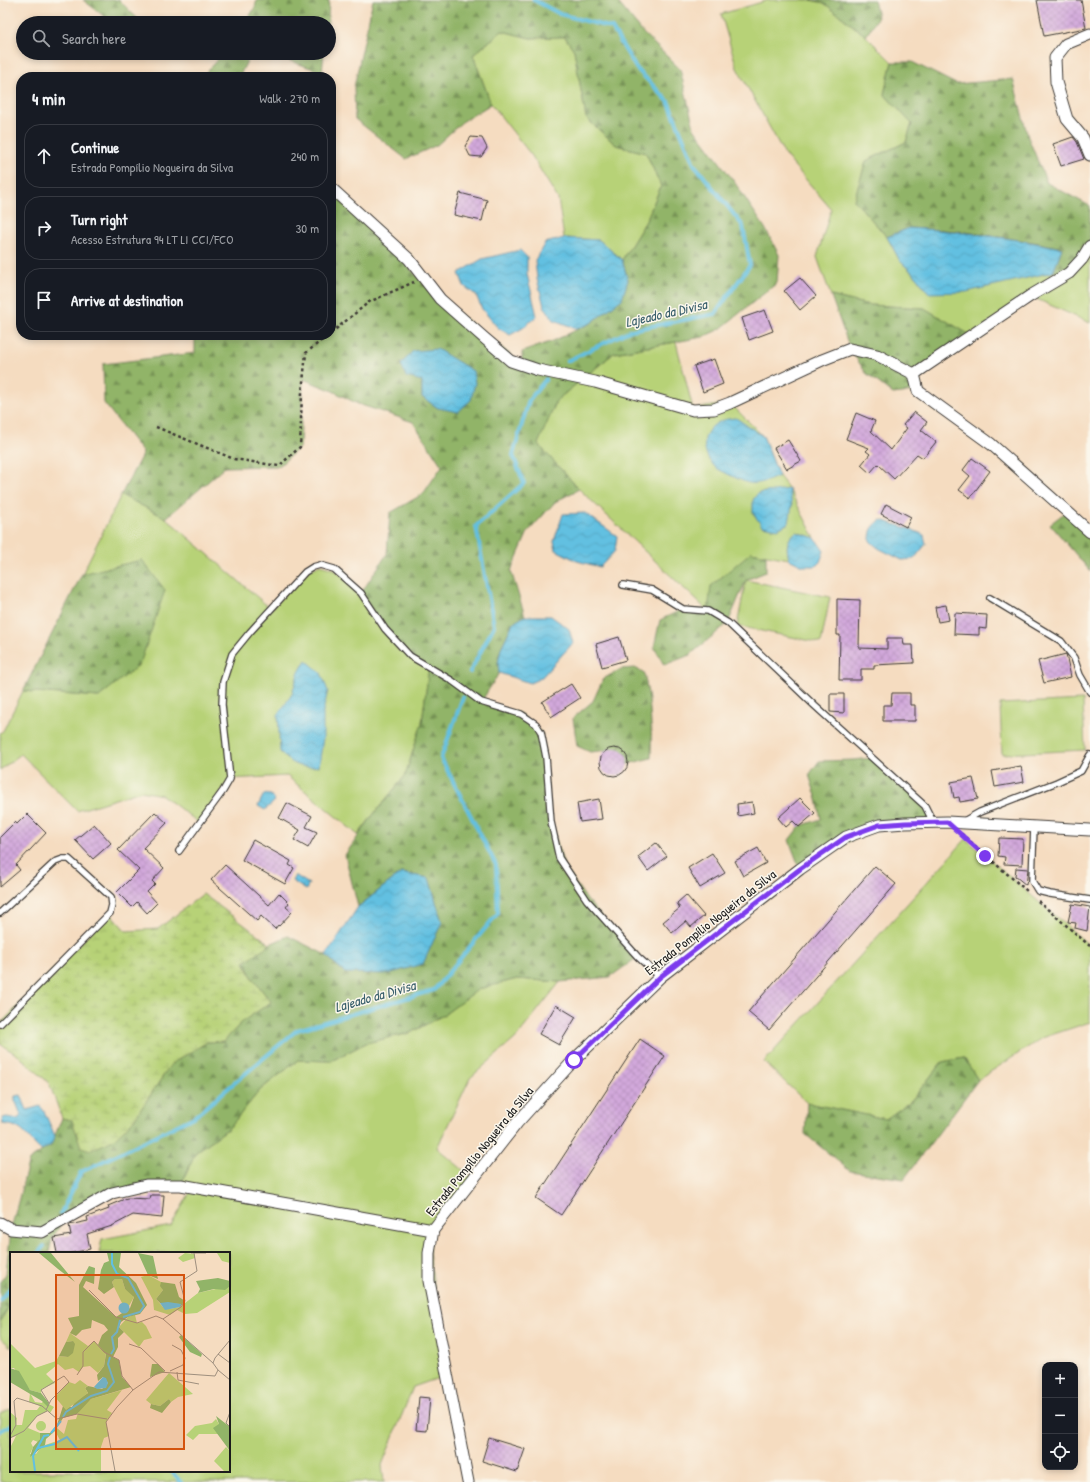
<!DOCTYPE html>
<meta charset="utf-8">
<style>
body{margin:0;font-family:"Patrick Hand",sans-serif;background:#242831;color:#f1f3f6}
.controls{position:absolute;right:12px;bottom:12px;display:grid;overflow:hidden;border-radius:8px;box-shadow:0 2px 6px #0003}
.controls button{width:36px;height:36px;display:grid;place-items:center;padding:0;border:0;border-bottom:1px solid #363941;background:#171b24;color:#f1f3f6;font:20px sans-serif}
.stop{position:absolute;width:12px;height:12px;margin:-9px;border:3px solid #7c3aed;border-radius:50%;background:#fff}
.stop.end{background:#7c3aed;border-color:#fff;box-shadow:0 1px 4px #0008}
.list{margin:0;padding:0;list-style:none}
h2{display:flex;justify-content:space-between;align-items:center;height:52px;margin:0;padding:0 16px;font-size:17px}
h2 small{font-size:13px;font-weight:400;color:#9ea1a6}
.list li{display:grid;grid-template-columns:26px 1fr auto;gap:12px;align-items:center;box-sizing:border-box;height:64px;margin:0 8px 8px;padding:0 8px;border:1px solid #363941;border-radius:16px}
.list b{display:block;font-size:15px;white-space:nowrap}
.list p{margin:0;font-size:13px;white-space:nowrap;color:#9ea1a6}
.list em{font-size:13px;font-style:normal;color:#9ea1a6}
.icon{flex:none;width:22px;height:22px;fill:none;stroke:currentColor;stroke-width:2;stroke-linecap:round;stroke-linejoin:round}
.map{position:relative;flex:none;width:1090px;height:1482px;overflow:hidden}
.search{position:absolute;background:#171b24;box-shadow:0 2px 6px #0003;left:16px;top:16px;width:320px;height:44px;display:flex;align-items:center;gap:10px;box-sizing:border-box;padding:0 14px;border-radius:22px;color:#9ea1a6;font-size:15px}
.panel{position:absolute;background:#171b24;box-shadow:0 2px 6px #0003;left:16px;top:72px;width:320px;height:268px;border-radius:16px}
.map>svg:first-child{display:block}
.grass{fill:#b7d277;stroke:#6a774a}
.forest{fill:url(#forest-firs);stroke:#566842;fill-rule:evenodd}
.wetland{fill:url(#wetland-marsh);stroke:#6a774a}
.water{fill:url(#water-waves);stroke:#3f6e7e}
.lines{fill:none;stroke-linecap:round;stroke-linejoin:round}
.stream{stroke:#62c0e1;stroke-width:4}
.building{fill:url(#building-cross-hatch)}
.lane-casing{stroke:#3d3935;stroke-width:8}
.street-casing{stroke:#3d3935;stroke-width:13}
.path{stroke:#3d3935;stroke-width:2.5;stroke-dasharray:3 3;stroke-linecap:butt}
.lane{stroke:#fff;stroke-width:5.5}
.street{stroke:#fff;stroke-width:11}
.route{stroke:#7c3aed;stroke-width:5}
.labels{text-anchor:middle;stroke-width:3;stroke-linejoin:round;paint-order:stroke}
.street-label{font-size:13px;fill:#1c1c1c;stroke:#fbf7ec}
.water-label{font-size:14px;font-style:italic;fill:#385e6b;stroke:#fbf7ec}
.inset-river{fill:none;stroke:#62c0e1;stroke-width:2}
.inset-road{fill:none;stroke:#9e8f7e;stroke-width:1}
.view{fill:#d4530e;fill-opacity:0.15;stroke:#d4530e;stroke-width:2}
.inset-edge{fill:none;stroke:#1c1c1c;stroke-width:2}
</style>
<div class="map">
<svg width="1090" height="1482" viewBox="0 0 1090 1482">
<defs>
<pattern id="forest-firs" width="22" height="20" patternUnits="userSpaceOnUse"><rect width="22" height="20" fill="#91b468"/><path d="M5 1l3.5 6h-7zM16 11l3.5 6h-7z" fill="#769255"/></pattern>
<pattern id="wetland-marsh" width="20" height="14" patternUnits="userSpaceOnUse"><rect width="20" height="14" fill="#b7d277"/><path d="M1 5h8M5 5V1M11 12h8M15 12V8" fill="none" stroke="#9db466"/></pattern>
<pattern id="water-waves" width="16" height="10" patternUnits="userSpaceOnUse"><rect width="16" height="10" fill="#62c0e1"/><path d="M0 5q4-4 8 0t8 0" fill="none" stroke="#54a4c0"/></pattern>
<pattern id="building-cross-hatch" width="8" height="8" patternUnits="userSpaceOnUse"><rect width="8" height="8" fill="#d2a8db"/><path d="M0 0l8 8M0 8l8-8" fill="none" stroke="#b490bb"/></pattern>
</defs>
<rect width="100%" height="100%" fill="#fbf7ec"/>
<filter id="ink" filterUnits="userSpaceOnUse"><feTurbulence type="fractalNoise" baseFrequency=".025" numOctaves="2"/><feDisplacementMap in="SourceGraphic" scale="8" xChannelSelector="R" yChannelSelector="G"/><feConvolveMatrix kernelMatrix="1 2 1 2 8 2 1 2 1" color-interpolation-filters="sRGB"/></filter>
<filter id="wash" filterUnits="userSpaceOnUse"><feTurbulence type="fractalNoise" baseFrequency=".012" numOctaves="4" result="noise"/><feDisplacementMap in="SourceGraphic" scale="16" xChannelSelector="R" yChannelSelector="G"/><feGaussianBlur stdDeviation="0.9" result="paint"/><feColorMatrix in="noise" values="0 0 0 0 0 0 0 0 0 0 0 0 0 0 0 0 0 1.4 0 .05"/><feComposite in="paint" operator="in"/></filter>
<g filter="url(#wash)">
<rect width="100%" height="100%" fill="#f5dcc0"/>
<!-- grass -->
<g class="grass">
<polygon points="769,0 811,0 824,3 866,36 892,62 884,94 912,123 906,142 866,161 854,200 887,237 900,261 914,274 929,293 1019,279 1053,272 1069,273 1090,246 1090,323 1030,296 972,336 924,308 869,305 831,296 817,257 831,209 785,155 737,68 721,14"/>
<polygon points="502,31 530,38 564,36 574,50 586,118 616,145 646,153 661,186 646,221 622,260 599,240 564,238 558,199 532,156 491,104 473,55"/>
<path d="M676,342L693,409L730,403L763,436L779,476L789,489L815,538L796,532C786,540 786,547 789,559L751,552L708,611L579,489L537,444L557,400L614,353Z"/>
<polygon points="121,495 166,518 271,609 305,572 320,565 334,569 361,593 429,667 422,723 405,776 373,815 358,835 287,776 230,779 199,823 162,795 141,791 77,811 21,754 0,770 0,733 3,731 23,691 99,697 142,560 82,574"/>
<polygon points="746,580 830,597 821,643 737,626"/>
<polygon points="1083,700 1085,750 1002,754 1000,704"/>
<polygon points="966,839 1090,946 1090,1022 1042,1038 978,1080 964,1058 942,1062 911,1101 886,1119 807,1103 764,1062"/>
<polygon points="517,979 560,982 516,1038 470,1078 437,1148 474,1179 433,1230 429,1253 447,1375 413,1387 382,1465 384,1482 0,1482 0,1413 11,1409 11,1471 229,1471 229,1253 99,1253 102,1239 171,1226 193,1187 181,1185 196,1152 229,1128 260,1090 298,1060 331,1061 366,1043 410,1033 445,1014 478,989"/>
<polygon points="11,1303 11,1347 0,1337 0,1322"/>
</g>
<!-- forest -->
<g class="forest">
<polygon points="83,0 119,0 142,23 113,23"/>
<polygon points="257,0 329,0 328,23 246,23 255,7"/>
<path d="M373,0H616L643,33L680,69L694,128L733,180L765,228L779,255L777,283L720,329L703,337L614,353L557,400L538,444L579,489L555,502L528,532L511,571L525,616L513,624L501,648L498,663L499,673L481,702L521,714L541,732L551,822L564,866L587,900L638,957L610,977L560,982L517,979L479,989L445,1014L410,1033L366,1043L331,1061L298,1060L260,1090L229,1128L196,1152L181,1185L112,1193L62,1222L52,1239L49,1253H11V1303L0,1322V1282L6,1274L11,1229L29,1160L51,1145L62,1118L72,1120L133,1121L171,1064L207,1042L224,1041L243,1021L271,1002L253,979L244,962L270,944L288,936L326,955L345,973L442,922L428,878L401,873L358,907L345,855L373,815L405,776L422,723L429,667L410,656L385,629L361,593L387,554L390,513L423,494L442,466L413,422L358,404L331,390L303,379L300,447L279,466L225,467L166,518L121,495L143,453L104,403L103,364L195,353V335H331V188L440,299L522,364V352L553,341L591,323L628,280L622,260L646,221L661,186L646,153L616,145L586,118L574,50L565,37L530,38L502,31L473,55L491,104L462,122L437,145L406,159L355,119L354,87ZM422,381L438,408L422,397Z"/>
<polygon points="811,0 874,0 878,17 866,36 824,3"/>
<polygon points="223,53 251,53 239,77 202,77"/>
<polygon points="268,53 324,53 322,72"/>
<polygon points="892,62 912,62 956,84 1013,79 1028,137 1047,183 1090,206 1090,246 1069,273 1053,272 1062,248 1033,242 958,231 909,228 887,237 854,200 866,161 906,142 912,124 884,94"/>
<polygon points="831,296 869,305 924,308 972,336 914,374 918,391 893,394 866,373 850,349"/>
<polygon points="1067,511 1090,532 1090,571 1050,524"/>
<polygon points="751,552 766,555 766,572 746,580 728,623 690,655 664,665 654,647 660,620 683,609 708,611 711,586"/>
<polygon points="142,560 165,590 140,664 99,697 23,691 82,574"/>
<path d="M635,668L644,673C651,703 652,728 651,758L628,764L626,754L619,749L590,752L577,746L573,718L593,701L603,679L621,669Z"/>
<polygon points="873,758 925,806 933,822 879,825 800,869 789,840 800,826 821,819 817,799 809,775 819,761 853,760"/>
<polygon points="964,1058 978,1080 904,1179 850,1171 805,1134 807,1103 886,1119 911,1101 942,1062"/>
</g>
<!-- wetland -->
<polygon class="wetland" points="203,894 270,944 244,962 253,979 271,1002 243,1021 224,1041 207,1042 171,1064 133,1121 113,1140 91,1150 81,1147 72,1120 62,1118 49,1083 19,1056 0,1044 0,1024 110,913 126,931 158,929"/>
<!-- water -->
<g class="water">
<path d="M909,228C961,231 1012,238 1062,248L1053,272L966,292L929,293L914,274L900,261L887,237Z"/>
<polygon points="564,238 599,240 622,260 628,280 622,299 591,323 577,329 554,320 544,306 537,279 535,260 545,243"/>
<polygon points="520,250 527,257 527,274 537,316 523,328 510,335 498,328 482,309 476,295 464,286 459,273 482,259"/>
<polygon points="437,349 473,371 475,383 471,400 458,412 438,408 422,397 422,381 406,377 401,364 413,351"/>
<path d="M736,418L763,436L779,476C771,480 758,485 749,483C744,482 718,470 715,467C694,445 706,419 736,418Z"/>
<polygon points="789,489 792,505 789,523 778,529 762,526 753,513 753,500 758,493"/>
<polygon points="585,513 617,536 615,551 600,567 577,561 556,550 554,541 563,514"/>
<path d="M881,520L913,530L924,535L926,544L914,559L902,560L878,548L870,541C870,530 872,526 881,520Z"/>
<path d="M796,532L815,538L824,551L820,562L816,566H803L789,559C786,547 786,540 796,532Z"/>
<polygon points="525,616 551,616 569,629 573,643 541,678 530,683 499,673 498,663 501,648 513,623"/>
<path d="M306,660L321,673L328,691L323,711V738L319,766C301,769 292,765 280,752L278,715L292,694L298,674Z"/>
<polygon points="264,794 271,795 275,801 265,810 258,806"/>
<polygon points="401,873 429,878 442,922 423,964 388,974 345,973 326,955 358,907"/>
<polygon points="295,875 309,884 306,890 292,881"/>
<path d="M21,1095L27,1110L40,1106L44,1111L55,1136L51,1145L42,1151C32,1144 27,1132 16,1127C12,1125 7,1125 3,1124L2,1118L7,1117L18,1119L21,1115L15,1100V1096Z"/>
</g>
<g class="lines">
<!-- stream -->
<g class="stream">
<polyline points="534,0 560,14 612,28 636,68 668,101 694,164 743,226 750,265 715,314 631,330 567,361"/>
<polyline points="470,672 494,626 476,526 524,483 513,455 529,400 546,379"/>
<polyline points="61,1213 81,1172 194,1117 297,1030 434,990 498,913 496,865 441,758 463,697"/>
<polyline points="38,1253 44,1246"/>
<polyline points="0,1300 11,1287"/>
<polyline points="0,1431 11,1425"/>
<polyline points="171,1471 181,1482"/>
</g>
</g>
<g id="blocks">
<!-- building -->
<g class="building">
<polygon points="1037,0 1081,0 1086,28 1044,36"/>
<polygon points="471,137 482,138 487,148 481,157 470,156 465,146"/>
<polygon points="1073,137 1077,142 1084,159 1061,166 1053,144"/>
<polygon points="460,193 487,200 482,221 454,215"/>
<polygon points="800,278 816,296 800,310 784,291"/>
<polygon points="765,310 773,331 749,340 742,318"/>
<polygon points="714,359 723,384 703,392 694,366"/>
<polygon points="914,412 927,422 921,430 936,442 923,458 917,454 894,479 878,464 870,473 861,465 870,454 866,451 869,448 846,439 856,413 875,421 871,431 891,450 907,428 903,425"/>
<polygon points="788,440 801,461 787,469 774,448"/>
<polygon points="972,458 990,471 970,498 959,490 970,476 963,470"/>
<polygon points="886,504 911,517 906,527 881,514"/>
<polygon points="837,599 860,600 859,648 887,649 887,638 903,638 904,645 913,645 914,663 874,665 874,669 861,669 861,680 839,680 840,635 837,635"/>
<polygon points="946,605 949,620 938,622 935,607"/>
<polygon points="955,613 987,615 986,629 979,628 979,635 954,634"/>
<polygon points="619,637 626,660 602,667 596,644"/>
<polygon points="1066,654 1071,677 1044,683 1038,661"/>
<polygon points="571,684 580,698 551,717 542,702"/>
<polygon points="892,693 910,693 910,705 915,705 915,721 883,721 883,705 891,705"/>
<polygon points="830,694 844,694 844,713 830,712"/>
<circle cx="614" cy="762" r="14"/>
<polygon points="1021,766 1024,782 995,787 992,771"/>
<polygon points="973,778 978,799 960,802 959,797 954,798 951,782"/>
<polygon points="800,798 815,813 799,827 793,821 786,827 778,818"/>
<polygon points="599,799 602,819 580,822 577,803"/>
<polygon points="752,802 754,813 738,816 737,804"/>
<polygon points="287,803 312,816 306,827 317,832 308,848 294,840 300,830 279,818"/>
<polygon points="155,812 167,823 143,848 164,868 152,881 155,884 147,892 157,903 147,913 137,902 132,907 117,892 139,870 118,850"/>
<polygon points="27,814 46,833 16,865 20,870 0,887 0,837 15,822 17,824"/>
<polygon points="94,824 111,843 93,859 75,840"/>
<polygon points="999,838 1023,839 1022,865 1004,864 1005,857 998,856"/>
<polygon points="253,840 291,861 289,865 294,868 285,884 242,860"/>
<polygon points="656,843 667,856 648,871 638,857"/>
<polygon points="758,848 766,863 743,876 735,861"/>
<polygon points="712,853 725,873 700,888 688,868"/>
<polygon points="225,865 269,905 279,893 289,903 286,907 292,912 279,926 278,925 275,929 261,916 257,921 211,880"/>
<polygon points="875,866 896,884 769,1030 748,1012"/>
<polygon points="1016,868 1028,869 1026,885 1015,876"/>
<polygon points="686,895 704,916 691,927 686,921 672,933 663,922 680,908 677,903"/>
<polygon points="1072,904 1090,907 1087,931 1075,928 1076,923 1068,922"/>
<polygon points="556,1005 576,1017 559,1045 539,1034"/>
<polygon points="640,1039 665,1056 561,1215 536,1198"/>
<polygon points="151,1195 164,1195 162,1218 133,1215 112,1226 87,1234 90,1249 71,1253 57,1253 54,1238 71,1235 69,1225 88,1221 87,1217 109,1209 108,1206 127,1198 150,1199"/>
<polygon points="419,1397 430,1398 427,1431 416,1430"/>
<polygon points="489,1438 525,1449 517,1472 482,1461"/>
</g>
</g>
</g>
<g filter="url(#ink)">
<use href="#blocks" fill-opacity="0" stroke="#3d3935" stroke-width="1"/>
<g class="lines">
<defs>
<g id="lane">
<polyline points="623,585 652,590 683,609 708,611 728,623 815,706 925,806 933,822"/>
<polyline points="990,598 1061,641 1074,658 1080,675 1090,692"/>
<polyline points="964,821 980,812 1057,782 1081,771 1090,755"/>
<polyline points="1034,827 1032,881 1038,891 1050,894 1090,900"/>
<polyline points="179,851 223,791 230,779 222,705 223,682 232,654 250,632 305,572 313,567 320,565 334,569 361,593 385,629 410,656 451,680 481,702 521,714 536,724 541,732 546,757 551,822 559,858 587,900 638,957 660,977"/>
<polyline points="0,913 55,862 63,859 69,859 111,897 112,905 110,913 0,1024"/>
</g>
<g id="street">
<polyline points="1090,34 1066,44 1055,58 1056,82 1067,119 1083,138 1090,155"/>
<polyline points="331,188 409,259 440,299 483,337 511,361 538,370 595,382 693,410 714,409 730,403 822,360 850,349 877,355 914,374 918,391 991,444 1090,532"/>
<polyline points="914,374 1030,296 1069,273 1082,259 1090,246"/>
<polyline points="0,1223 11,1229 42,1232 112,1193 146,1185 181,1185 433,1230"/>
<polyline points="468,1482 429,1281 429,1253 433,1230 517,1123 574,1060 660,977 800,869 846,837 879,825 905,823 947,822 1090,830"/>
</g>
</defs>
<!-- lane casing -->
<use href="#lane" class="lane-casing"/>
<!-- street casing -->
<use href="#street" class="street-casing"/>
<!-- path -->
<g class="path">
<polyline points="331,333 369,302 414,282"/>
<polyline points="156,427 234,459 279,466 300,447 302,392 306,353 328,335"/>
<polyline points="961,834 1027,891"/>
<polyline points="1038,901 1090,946"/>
</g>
<!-- lane -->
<use href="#lane" class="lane"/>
<!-- street -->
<use href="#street" class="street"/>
</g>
</g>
<g class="lines" filter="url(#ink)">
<!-- route -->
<polyline class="route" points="574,1060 660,977 800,869 846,837 879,825 905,823 947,822 985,856"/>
</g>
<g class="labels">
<!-- street labels -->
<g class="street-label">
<text transform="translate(710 922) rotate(-38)" y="5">Estrada Pompílio Nogueira da Silva</text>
<text transform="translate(479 1151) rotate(-51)" y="5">Estrada Pompílio Nogueira da Silva</text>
</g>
<!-- water labels -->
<g class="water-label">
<text transform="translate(666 313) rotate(-13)" y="5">Lajeado da Divisa</text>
<text transform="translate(375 996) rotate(-16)" y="5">Lajeado da Divisa</text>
</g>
</g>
<!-- overview -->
<g transform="translate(10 1252)">
<rect width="220" height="220" fill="#f5dcc0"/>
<path d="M175,1L185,2V6L173,10L168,6ZM207,1H220V11L212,9ZM138,23L151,30L153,38L146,47L153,55L159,57L170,55L188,41L219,34L220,40L187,61L175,62L167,58L160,63L144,58L143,48L131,25ZM105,27H112L115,37L122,41L124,45L119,54L112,51L104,35L102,30ZM125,63L127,71L132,70L136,74L142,86L134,88L129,95L109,75L118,65ZM60,81L78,94L84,89L96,101L94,114L88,121L80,114L73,115L69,120L63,116L55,118L48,112L36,122L45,131L32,137L31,141L20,138L4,116H0V91L25,116L46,109L49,104L58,105L63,89L56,90ZM159,121L183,142L168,145L161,150L159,147L150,154L141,152L136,148ZM112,138L97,158L102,161L96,170L99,184L94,186L91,195V219H0V196L6,184L0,186V160L7,166L6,173H12L15,158H27L30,154L19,150L20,141L25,150L32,151L33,149L44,155L40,161L38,159L27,164L18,176L30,181V187L28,190L23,188L21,191L23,195L20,202H26L32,194L50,188L45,179L47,176L54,182L58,168L66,167L69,158L81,147ZM206,167L209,172V182H189L183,188L176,183L185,174L202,171ZM26 174a5 5 0 1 1 10 0a5 5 0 1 1-10 0ZM216,195L220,199V219H214L204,209Z" fill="#b7d277"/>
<path d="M29,1H41L65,30L48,17ZM97,1H111L109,15L126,31L137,53L130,62L118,65L111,70L109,75L114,80L108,86V95L103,105L109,108L112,125L121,135L81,147L67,162L53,166L45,179L36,187L35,193L20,205L23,195L30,187V181H40L47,173L53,154L62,155L66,148L78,141L75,136L78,134L92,137L98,131L93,125L88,129L87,123L94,114L96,102L88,93L92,83L98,78L94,73L82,68L81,76L72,78L66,84L60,81L63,76L58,66L69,64V33L79,14L85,16L84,32L76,29L73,35L106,65L120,56L124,45L115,37L112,27H105L102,30L104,35L94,42L88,37L91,18L94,11L99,9ZM128,1L143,4L148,27L138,23ZM208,26L220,29V34L215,38L204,37L188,41L190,37L186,29ZM151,30L165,32L169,45L175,49L170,55V52L150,51L146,47L153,38L150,34ZM171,83L192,102L191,105L180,100L169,85ZM63,89L65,92L63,101L58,105L49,104L56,90ZM142,112H148L155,120L140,125ZM0,116L9,119L20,138L31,141L39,151L38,155L32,149L0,130ZM159,147L161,150L152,161L140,156L141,152L150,154ZM206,164L220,175V199L203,176L209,172Z" fill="#91b468"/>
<path d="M70,128L78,134L75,136L78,141L56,158L45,145L59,130L65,132Z" fill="#b7d277"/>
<path d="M158,50L171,52L170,55L155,58L150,51ZM108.5 56a5.5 5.5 0 1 1 11 0a5.5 5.5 0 1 1-11 0ZM93,125L96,126L98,131L96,136L87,137L84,135Z" fill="#62c0e1"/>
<path class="inset-river" d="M102,1V12L107,22L118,26L134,54L130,60L113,65M101,102L104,97L102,85L107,80L110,68M53,165L56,160L81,144L97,139L104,130L98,112L100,105M41,181L51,169M46,191L57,185L69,199M28,196L45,192M25,219L23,204L34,184L39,183"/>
<path class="inset-road" d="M181,1H196M79,38L106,65L127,71L146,64L153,67L203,111M153,67L171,55L175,49L170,30L187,19L184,1M119,92L131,96L155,119M208,102L220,111M208,118L220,128M160,119L173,113L175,106L171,98L162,93M167,120L168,128L189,132M67,123L73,114V100L84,89L94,100L109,108L112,124L123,138M36,158L41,148L59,130L54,124L31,138L39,151M220,160L216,171L220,175M0,184L6,173L4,149L7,146L32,154L47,167L67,162L97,167M0,186L14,179L27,164L37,159M105,219L96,170L107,155L123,138L149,120L205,124L208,118L203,111L205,106L220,88"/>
<path class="view" d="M46,23H174V197H46Z"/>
<rect width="220" height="220" class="inset-edge"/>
</g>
</svg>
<div class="controls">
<button>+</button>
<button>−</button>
<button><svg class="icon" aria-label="locate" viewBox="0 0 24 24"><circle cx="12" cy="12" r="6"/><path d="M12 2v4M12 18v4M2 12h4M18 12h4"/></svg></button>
</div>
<div class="stop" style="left:574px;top:1060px"></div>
<div class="stop end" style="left:985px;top:856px"></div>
<div class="search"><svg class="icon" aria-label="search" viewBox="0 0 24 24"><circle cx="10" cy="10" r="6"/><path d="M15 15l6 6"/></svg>Search here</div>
<section class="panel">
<h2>4 min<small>Walk · 270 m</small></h2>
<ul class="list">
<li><svg class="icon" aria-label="ahead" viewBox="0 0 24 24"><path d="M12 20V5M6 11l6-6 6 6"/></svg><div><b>Continue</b><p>Estrada Pompílio Nogueira da Silva</p></div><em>240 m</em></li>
<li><svg class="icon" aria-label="right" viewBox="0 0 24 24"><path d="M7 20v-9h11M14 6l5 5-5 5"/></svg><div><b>Turn right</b><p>Acesso Estrutura 94 LT LI CCI/FCO</p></div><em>30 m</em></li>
<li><svg class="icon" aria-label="arrive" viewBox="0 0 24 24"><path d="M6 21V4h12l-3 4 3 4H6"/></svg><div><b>Arrive at destination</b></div></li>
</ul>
</section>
</div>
